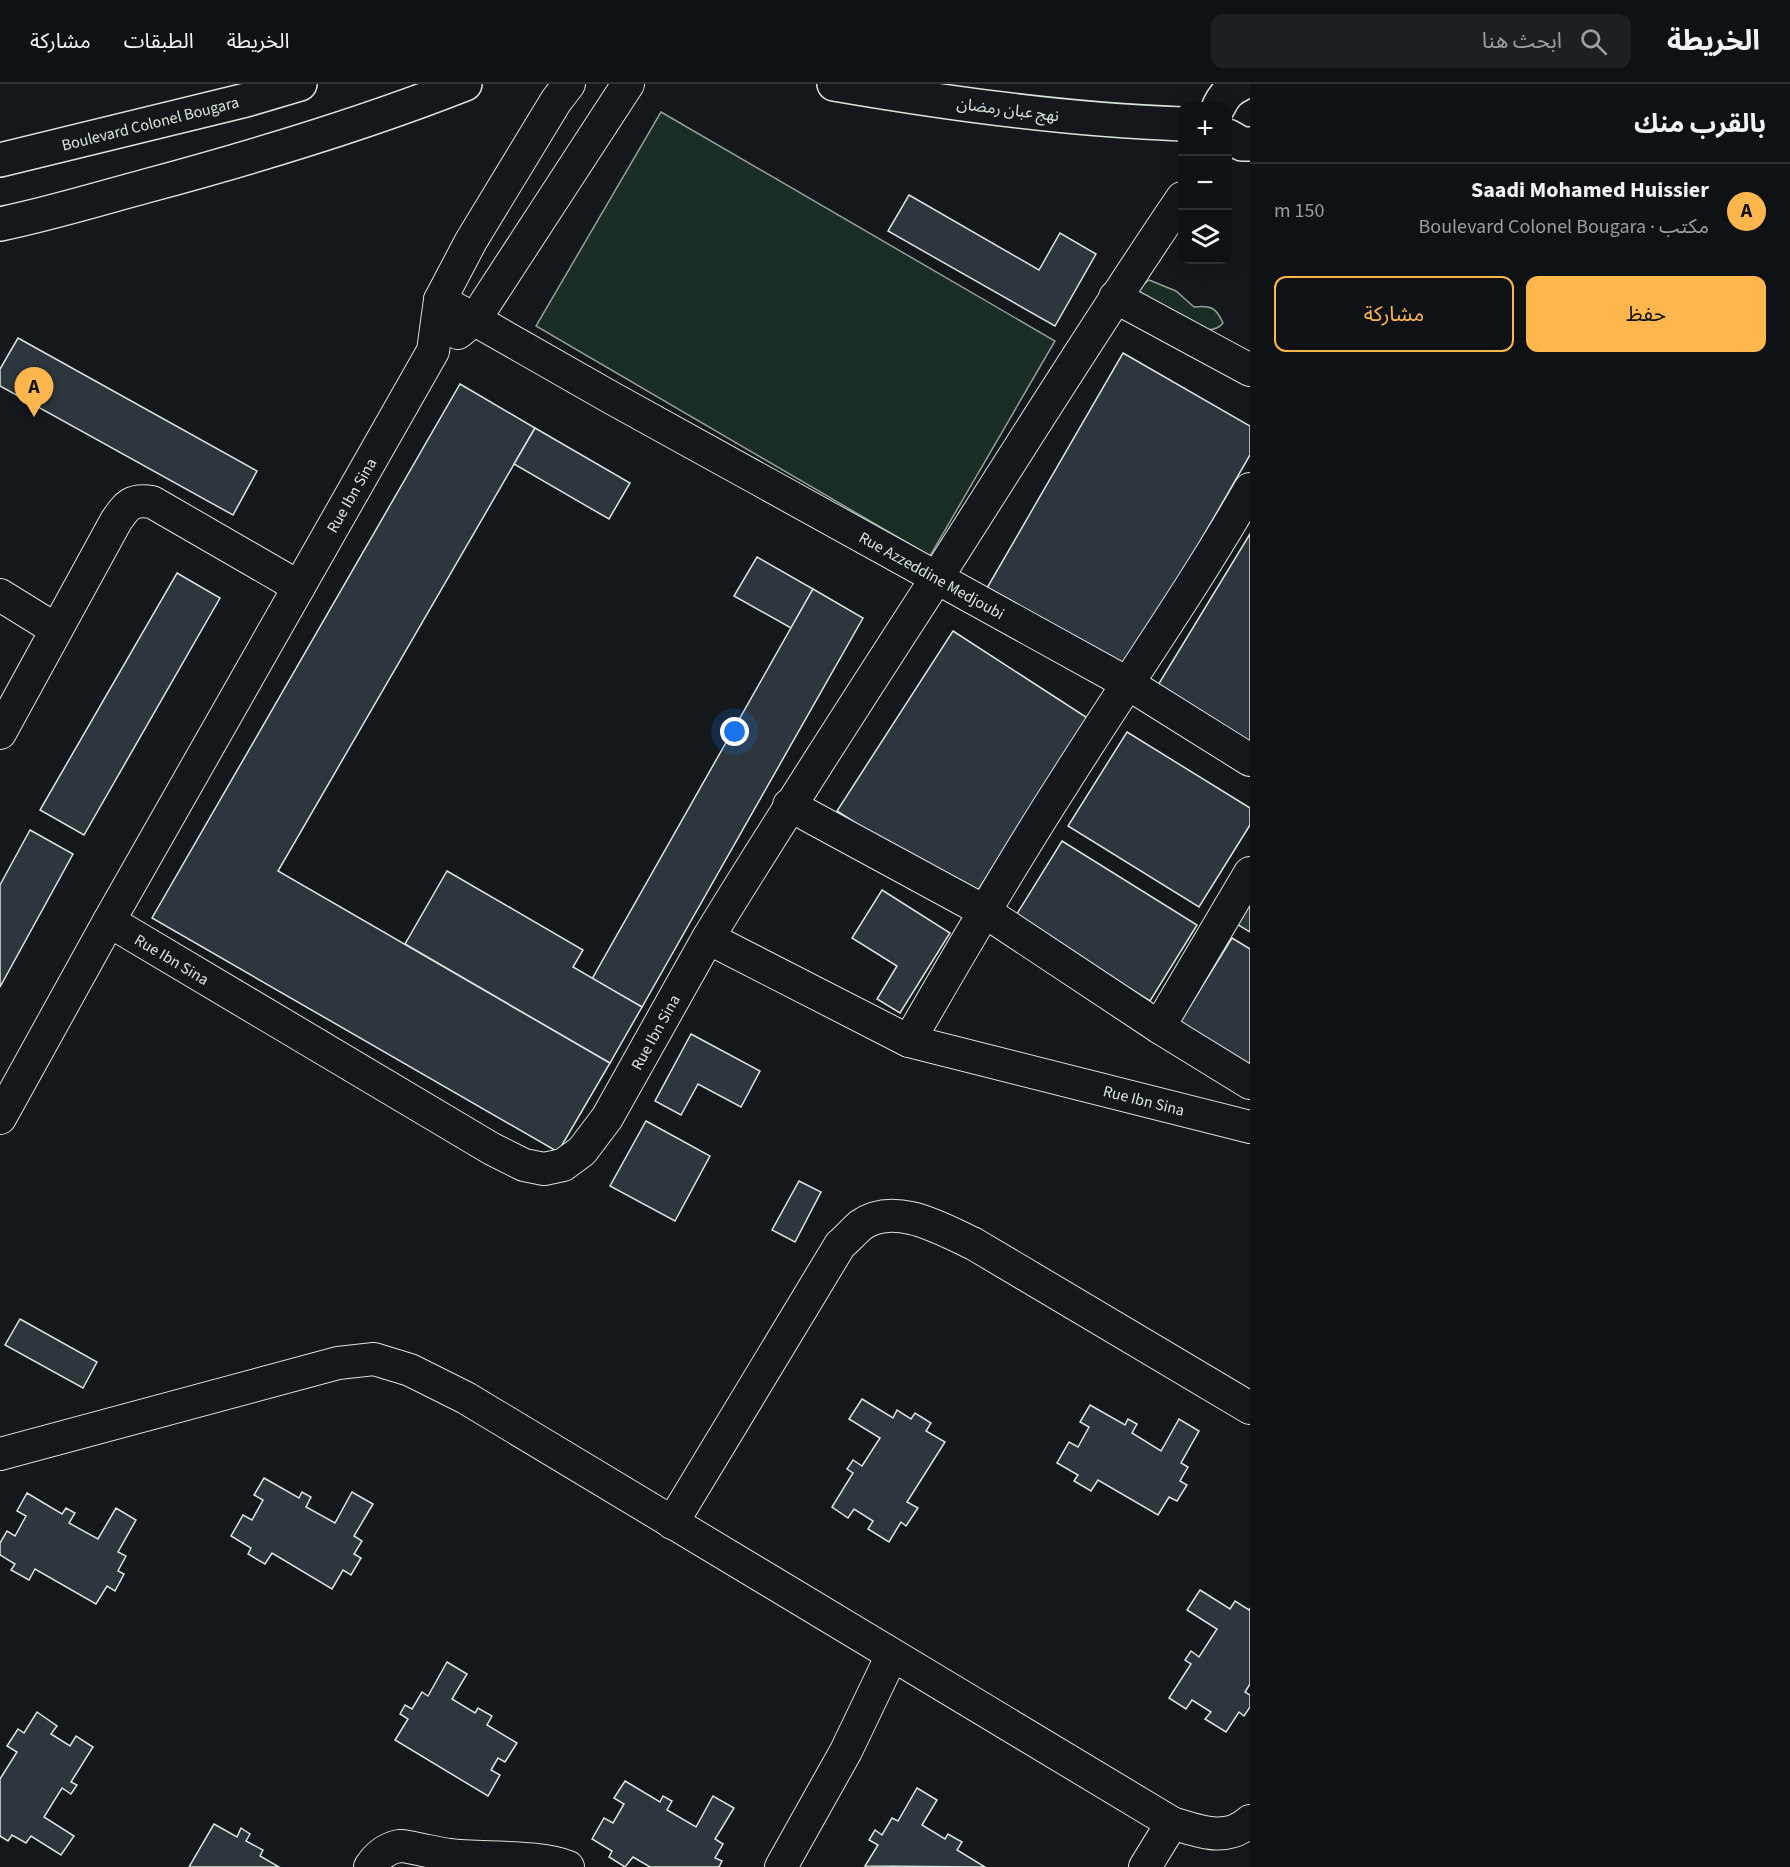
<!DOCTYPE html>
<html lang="ar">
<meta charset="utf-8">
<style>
body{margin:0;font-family:"Source Sans 3","Noto Sans Arabic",sans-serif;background:#1d2022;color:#f1f3f6;direction:rtl}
.controls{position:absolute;right:18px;top:18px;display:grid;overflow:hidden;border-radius:12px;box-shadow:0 3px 15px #0003}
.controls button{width:54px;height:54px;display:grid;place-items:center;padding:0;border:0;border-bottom:2px solid #2f3234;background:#0f1215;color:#f1f3f6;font:30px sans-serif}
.you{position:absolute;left:735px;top:648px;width:21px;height:21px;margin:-15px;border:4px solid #fff;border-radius:50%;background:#1a73e8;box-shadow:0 0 0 9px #1a73e833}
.badge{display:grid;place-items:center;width:39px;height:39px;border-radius:50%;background:#ffb74d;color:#111;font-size:20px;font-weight:700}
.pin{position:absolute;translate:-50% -50px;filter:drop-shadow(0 2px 3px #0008)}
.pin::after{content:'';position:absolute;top:32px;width:21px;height:18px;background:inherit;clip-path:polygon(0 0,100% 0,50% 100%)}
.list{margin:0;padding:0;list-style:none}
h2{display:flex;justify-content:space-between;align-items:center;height:78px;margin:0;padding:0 24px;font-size:26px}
h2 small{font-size:20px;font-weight:400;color:#9b9ea0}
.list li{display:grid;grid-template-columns:39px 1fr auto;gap:18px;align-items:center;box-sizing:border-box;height:96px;padding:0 24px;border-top:2px solid #2f3234}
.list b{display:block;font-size:22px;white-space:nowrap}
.list p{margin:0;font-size:20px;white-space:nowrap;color:#9b9ea0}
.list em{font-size:20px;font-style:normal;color:#9b9ea0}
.actions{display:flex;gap:12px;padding:18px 24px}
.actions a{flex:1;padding:14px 0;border:2px solid #ffb74d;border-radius:12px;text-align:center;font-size:21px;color:#ffb74d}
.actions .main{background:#ffb74d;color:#111}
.icon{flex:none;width:33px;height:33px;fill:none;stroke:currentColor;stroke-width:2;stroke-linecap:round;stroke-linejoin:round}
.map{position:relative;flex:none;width:1250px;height:1783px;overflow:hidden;direction:ltr}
header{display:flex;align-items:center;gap:36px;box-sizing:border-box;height:84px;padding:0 30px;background:#0f1215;border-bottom:2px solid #2f3234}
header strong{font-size:28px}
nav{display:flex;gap:33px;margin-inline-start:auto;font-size:21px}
.search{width:420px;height:54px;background:#1d2022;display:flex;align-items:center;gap:15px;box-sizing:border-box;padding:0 21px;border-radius:12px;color:#9b9ea0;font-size:22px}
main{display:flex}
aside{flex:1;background:#0f1215}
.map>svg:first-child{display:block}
.green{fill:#1a2d24;stroke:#939e99;stroke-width:1.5}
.building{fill:#2c363c;stroke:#d8e6dc;stroke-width:1.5}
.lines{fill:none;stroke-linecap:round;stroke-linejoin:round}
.minor-casing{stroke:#d8e6dc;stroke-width:34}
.secondary-casing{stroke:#d8e6dc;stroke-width:36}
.minor{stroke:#14181c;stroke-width:32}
.secondary{stroke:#14181c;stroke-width:33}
.labels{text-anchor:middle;stroke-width:4.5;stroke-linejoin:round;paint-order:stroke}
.street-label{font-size:16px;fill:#d8e6dc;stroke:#14181c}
</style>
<header>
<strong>الخريطة</strong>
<div class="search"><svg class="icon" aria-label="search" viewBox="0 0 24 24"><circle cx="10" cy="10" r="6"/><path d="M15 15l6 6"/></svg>ابحث هنا</div>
<nav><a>الخريطة</a><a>الطبقات</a><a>مشاركة</a></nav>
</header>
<main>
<aside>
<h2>بالقرب منك<small></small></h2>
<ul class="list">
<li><span class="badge">A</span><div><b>Saadi Mohamed Huissier</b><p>مكتب · Boulevard Colonel Bougara</p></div><em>150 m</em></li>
</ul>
<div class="actions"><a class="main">حفظ</a><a>مشاركة</a></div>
</aside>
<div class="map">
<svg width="1250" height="1783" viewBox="0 0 1250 1783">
<rect width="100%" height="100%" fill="#14181c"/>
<!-- green -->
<g class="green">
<polygon points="661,28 1055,257 930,472 536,242"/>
<path d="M1149,196L1176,207L1194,223C1210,221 1216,223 1223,239C1205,262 1154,219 1135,207Z"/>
</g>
<!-- building -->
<g class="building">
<polygon points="909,111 1039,186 1060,149 1096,170 1055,242 888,147"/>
<polygon points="18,254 257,387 233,431 0,302 0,285"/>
<polygon points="1123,269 1250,342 1250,371 1127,584 987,504"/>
<polygon points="460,300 535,344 278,787 610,979 558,1068 152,834"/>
<polygon points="535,344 630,399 609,435 514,380"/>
<polygon points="1250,450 1250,664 1155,606"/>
<polygon points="757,473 813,505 791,544 734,512"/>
<polygon points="177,489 220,514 84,751 40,726"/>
<polygon points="813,505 863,534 642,923 592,895"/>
<polygon points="953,547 1089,635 973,814 837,727"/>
<polygon points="1127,648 1250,724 1250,741 1199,823 1068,742"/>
<polygon points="30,746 73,770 0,903 0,801"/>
<polygon points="1062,757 1197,841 1150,917 1015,833"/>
<polygon points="447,787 583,866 573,883 642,923 610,979 405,860"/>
<polygon points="882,806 950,849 900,929 877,915 897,882 852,854"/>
<polygon points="1250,815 1250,848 1235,839"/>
<polygon points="1232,854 1250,865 1250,985 1179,940"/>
<polygon points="691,950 760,987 741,1023 698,1000 681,1031 655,1017"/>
<polygon points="646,1037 710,1072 675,1137 610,1102"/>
<polygon points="799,1097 821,1108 795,1158 772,1146"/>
<polygon points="20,1235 97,1278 83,1304 5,1261"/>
<polygon points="862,1315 893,1334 897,1326 911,1335 915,1329 931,1339 926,1347 945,1358 907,1418 918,1424 906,1442 901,1438 889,1458 868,1445 873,1437 854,1425 848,1434 832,1423 853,1389 847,1385 853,1376 862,1382 880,1354 849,1335"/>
<polygon points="1090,1321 1125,1341 1128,1335 1137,1340 1132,1349 1161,1367 1179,1335 1199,1347 1181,1379 1188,1383 1180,1397 1187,1401 1177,1417 1169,1413 1158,1431 1098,1396 1091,1407 1074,1397 1078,1391 1057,1379 1069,1358 1078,1363 1089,1343 1080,1338"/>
<polygon points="264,1394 299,1414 302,1408 311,1413 306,1423 335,1439 352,1408 373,1420 354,1452 362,1457 354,1470 361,1474 351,1491 343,1486 332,1505 272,1469 265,1480 248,1470 251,1464 231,1452 243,1431 252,1436 263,1416 254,1411"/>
<polygon points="27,1409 62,1430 66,1424 75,1429 69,1439 98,1455 116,1424 136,1436 118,1468 126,1472 118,1487 124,1490 115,1507 107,1502 96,1520 35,1485 29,1496 11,1486 15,1480 0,1471 0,1459 7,1447 15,1452 26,1432 17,1427"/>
<polygon points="1200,1506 1230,1525 1235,1517 1249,1526 1250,1524 1250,1600 1245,1608 1250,1611 1250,1623 1244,1632 1239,1628 1226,1648 1205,1635 1211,1628 1192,1616 1186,1625 1169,1614 1191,1580 1185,1576 1191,1567 1199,1573 1217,1545 1187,1526"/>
<polygon points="447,1578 467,1590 452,1615 475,1629 478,1624 492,1632 487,1641 517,1659 505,1678 498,1674 491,1686 500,1691 488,1712 395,1656 408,1635 400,1630 405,1621 412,1625 422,1608 428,1612"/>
<polygon points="37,1628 57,1642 51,1650 70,1662 76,1652 93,1663 71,1698 77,1701 71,1710 62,1704 44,1733 74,1752 61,1771 31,1752 26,1759 12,1751 8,1757 0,1752 0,1695 17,1668 7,1662 18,1645 24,1649"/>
<polygon points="625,1697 660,1718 663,1712 672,1717 667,1726 696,1743 713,1712 734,1724 715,1755 723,1760 715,1774 722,1777 719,1783 650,1783 633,1773 625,1783 609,1773 612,1767 592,1755 604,1734 613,1739 624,1720 614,1714"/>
<polygon points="917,1704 937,1716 922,1741 945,1755 948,1750 962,1758 957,1766 985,1783 865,1782 878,1761 869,1756 875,1746 882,1751 892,1734 898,1737"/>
<polygon points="214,1740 237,1753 241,1744 250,1750 246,1757 263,1766 260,1772 279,1783 189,1783"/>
</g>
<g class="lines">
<defs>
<g id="minor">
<polyline points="1115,213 1250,286"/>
<polyline points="440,216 610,313 1127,599 1250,676"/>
<polyline points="458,249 475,235 628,0"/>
<polyline points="0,511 55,545"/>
<path d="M0,649L116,437C127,421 131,415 152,418L299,503"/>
<polyline points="789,721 984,827 1159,943 1250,999"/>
<polyline points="109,837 492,1065 524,1081 544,1085 563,1081 582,1067 607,1034 708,854 909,957 1250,1043"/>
<path d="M708,854C782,733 859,614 936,495C1018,367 1097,239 1182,114"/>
<polyline points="1159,943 1250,789"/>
<path d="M909,957C959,870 1009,784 1063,700C1125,601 1192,506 1250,405"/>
<polyline points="0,1034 109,837 433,267 440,216 471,157 556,17 569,0"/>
<path d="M0,1370L338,1279L374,1275L410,1286L466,1314L1172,1739C1199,1747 1226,1759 1250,1737"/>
<path d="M672,1439L840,1161C847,1155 854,1147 861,1141C895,1117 942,1145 974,1160L1250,1324"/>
<path d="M370,1783C377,1772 385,1765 399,1762C404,1761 439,1770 449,1771C482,1775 540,1771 568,1783"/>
<polyline points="781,1783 846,1667 892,1571"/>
<polyline points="1145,1783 1172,1739"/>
</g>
<g id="secondary">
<path d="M834,0C950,20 1066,36 1182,40"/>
<path d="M1219,22C1224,11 1230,5 1241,0"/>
<polyline points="1228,52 1242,60 1250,60"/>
<polyline points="0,76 246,16 300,0"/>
<path d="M0,140C49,130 98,115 146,102C254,73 361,41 465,0"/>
</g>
</defs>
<!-- minor casing -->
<use href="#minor" class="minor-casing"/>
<!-- secondary casing -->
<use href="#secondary" class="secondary-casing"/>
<!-- minor -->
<use href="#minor" class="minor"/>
<!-- secondary -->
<use href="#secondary" class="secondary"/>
</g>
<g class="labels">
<!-- street labels -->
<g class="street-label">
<text transform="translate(1008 25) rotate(7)" y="6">نهج عبان رمضان</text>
<text transform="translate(150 39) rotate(-14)" y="6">Boulevard Colonel Bougara</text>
<text transform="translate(351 411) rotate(-60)" y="6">Rue Ibn Sina</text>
<text transform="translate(932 491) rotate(29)" y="6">Rue Azzeddine Medjoubi</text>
<text transform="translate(172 875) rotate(31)" y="6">Rue Ibn Sina</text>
<text transform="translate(655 948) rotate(-61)" y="6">Rue Ibn Sina</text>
<text transform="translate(1144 1016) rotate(14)" y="6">Rue Ibn Sina</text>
</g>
</g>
</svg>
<div class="controls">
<button>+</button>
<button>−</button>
<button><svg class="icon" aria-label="layers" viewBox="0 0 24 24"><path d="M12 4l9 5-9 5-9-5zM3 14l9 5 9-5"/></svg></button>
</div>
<div class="you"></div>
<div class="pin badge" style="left:34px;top:333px">A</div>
</div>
</main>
